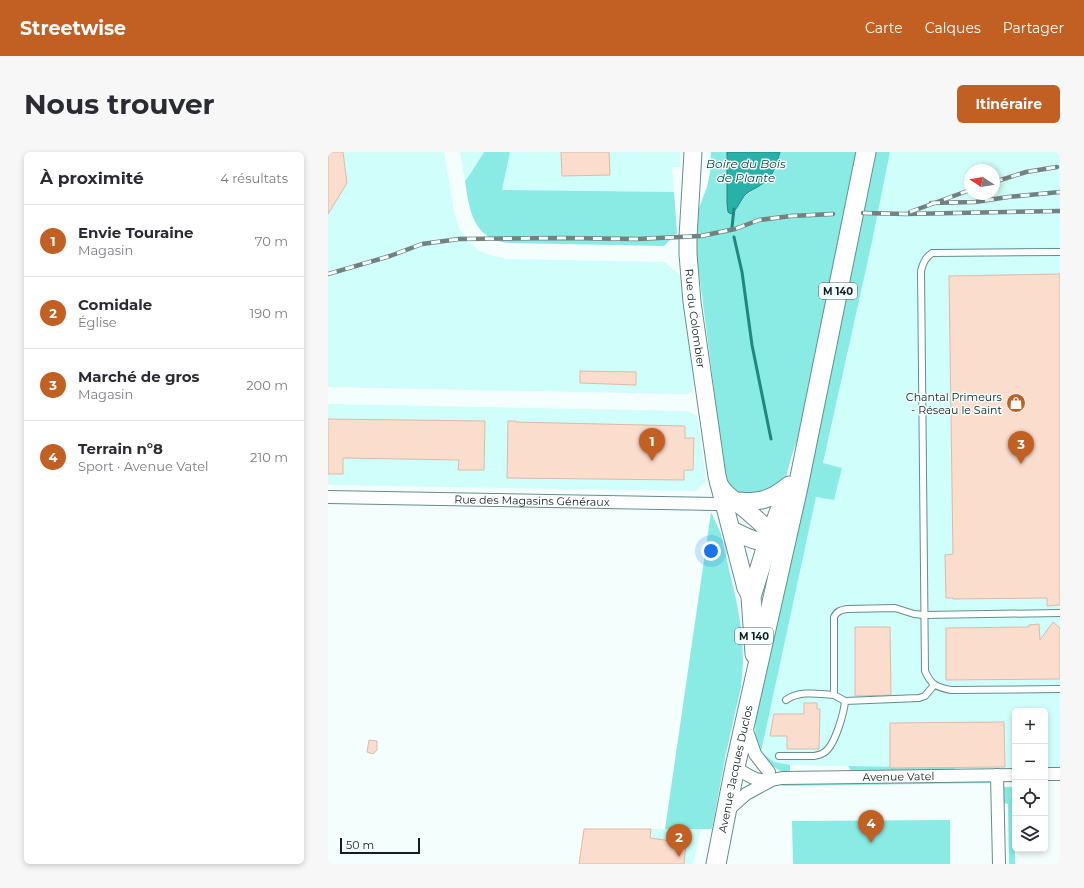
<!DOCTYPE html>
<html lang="fr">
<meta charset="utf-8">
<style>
body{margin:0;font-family:Montserrat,sans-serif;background:#f7f7f7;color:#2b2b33}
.controls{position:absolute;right:12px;bottom:12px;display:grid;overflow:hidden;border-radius:6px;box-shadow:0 2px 6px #0003}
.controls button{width:36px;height:36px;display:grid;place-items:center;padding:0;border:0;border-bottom:1px solid #e1e1e2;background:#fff;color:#2b2b33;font:20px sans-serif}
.compass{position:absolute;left:636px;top:12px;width:36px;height:36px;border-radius:50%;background:#fff;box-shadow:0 2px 6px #0003;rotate:282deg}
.scale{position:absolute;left:12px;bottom:10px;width:80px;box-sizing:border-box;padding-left:4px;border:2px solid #0e201f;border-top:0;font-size:11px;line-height:14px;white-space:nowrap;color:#0e201f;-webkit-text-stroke:3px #f4fefd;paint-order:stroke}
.you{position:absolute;left:383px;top:399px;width:14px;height:14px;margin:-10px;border:3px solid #fff;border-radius:50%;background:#1a73e8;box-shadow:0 0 0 6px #1a73e833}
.badge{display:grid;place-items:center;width:26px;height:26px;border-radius:50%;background:#c26024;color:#fff;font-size:13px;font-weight:700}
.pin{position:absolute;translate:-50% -33px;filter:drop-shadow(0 1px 2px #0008)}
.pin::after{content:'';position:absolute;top:21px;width:14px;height:12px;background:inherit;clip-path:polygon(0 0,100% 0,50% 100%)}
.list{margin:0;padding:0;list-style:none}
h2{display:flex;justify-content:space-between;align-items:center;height:52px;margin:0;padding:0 16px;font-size:17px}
h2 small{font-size:13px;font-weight:400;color:#7c7c81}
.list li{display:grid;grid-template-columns:26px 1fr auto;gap:12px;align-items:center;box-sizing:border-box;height:72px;padding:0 16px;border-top:1px solid #e1e1e2}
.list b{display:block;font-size:15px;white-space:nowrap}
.list p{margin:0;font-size:13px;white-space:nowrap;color:#7c7c81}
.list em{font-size:13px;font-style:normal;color:#7c7c81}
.icon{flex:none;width:22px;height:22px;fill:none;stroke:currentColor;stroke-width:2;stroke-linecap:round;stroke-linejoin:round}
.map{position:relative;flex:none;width:732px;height:712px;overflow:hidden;border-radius:6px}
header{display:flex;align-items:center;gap:24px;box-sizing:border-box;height:56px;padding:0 20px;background:#c26024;color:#fff}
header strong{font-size:19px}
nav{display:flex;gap:22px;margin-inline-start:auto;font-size:14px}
.intro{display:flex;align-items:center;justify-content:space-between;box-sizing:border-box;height:96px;padding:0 24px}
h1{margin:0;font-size:28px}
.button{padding:10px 18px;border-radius:6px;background:#c26024;color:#fff;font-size:14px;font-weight:700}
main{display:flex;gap:24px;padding:0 24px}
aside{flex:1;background:#fff;border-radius:6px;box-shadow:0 2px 6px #0003}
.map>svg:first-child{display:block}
.built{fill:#d0fefa;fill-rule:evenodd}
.green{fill:#89ebe3}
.water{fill:#27b1a9;stroke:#208680}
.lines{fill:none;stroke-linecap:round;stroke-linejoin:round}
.stream{stroke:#208680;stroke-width:3}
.building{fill:#fbddce;stroke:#deb9a7}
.service-casing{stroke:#638f8b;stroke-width:8}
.minor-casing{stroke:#638f8b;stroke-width:14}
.secondary-casing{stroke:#638f8b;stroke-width:19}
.primary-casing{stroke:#638f8b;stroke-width:21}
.service{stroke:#fff;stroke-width:6}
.minor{stroke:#fff;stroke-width:12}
.secondary{stroke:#fff;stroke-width:17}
.primary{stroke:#fff;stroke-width:19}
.rail-casing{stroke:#738180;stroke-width:4.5}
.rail{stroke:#f4fefd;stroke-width:3;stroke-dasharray:9;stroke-linecap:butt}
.labels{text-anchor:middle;stroke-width:3;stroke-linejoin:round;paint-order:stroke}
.shield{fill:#f4fefd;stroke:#536362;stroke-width:1}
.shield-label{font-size:10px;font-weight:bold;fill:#0e201f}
.street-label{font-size:11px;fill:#0e201f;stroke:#f4fefd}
.poi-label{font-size:11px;fill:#0e201f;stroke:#f4fefd;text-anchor:end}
.water-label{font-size:12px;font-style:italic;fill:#114a46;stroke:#f4fefd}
</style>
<header>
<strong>Streetwise</strong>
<nav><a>Carte</a><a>Calques</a><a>Partager</a></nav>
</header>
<div class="intro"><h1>Nous trouver</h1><a class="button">Itinéraire</a></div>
<main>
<aside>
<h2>À proximité<small>4 résultats</small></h2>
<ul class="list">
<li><span class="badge">1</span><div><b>Envie Touraine</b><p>Magasin</p></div><em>70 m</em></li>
<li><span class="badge">2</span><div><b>Comidale</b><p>Église</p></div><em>190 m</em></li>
<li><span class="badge">3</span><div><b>Marché de gros</b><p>Magasin</p></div><em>200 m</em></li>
<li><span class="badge">4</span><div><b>Terrain n°8</b><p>Sport · Avenue Vatel</p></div><em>210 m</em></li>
</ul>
</aside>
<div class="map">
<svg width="732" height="712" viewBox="0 0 732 712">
<rect width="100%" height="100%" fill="#f4fefd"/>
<!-- built -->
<g class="built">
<polygon points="0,0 116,0 126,59 131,76 141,90 150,98 161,103 179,107 337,110 352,124 366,233 364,239 360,242 348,242 0,235"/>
<polygon points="132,0 156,0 143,21 137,29"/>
<polygon points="182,0 352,0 352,15 344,15 346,40 174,38"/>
<path d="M562,0H732V616H717V559H687V617L632,618L625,616L455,613L446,610L433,600L488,345L506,348L514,316L495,312L544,90ZM642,18H666V42H642Z"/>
<polygon points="0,252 358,259 366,262 370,267 378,329 368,339 0,333"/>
<polygon points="256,677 373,677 365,712 251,712"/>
</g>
<!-- green -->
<g class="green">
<path d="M156,0H182L174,38L346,40L349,81L336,94L181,91C145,88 141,57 137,29L143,21Z"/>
<polygon points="383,0 399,0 399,51 407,59 413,48 418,43 436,31 447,18 452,0 529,0 471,282 463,306 458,325 450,336 415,344 406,339 401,332 397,321 392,301 388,253 369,105 369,72 371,56 379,35 382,21"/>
<path d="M544,0H562L544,90L495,311L514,316L506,348L488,345L433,600L446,610L462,613V621C446,620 431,604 428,588C426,578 428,566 429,556Z"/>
<polygon points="383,360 393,382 409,452 414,483 415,511 413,535 398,601 384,677 337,677"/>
<polygon points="520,614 625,616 632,618 523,619"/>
<polygon points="661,628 662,631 454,634 453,631"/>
<polygon points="676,635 687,635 687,712 681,712 680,652 676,651"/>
<polygon points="622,668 622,712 465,712 464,669"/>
</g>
<!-- water -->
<path class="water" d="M399,0H452C449,11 445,26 434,32C429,36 423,38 418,42C412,48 410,57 403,62L400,60L399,51Z"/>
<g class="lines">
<!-- stream -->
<g class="stream">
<polyline points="404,75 406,57"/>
<polyline points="406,85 414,120 424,193 443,287"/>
</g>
</g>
<!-- building -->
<g class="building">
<polygon points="0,0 15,0 19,31 0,62"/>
<polygon points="233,0 281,0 282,23 234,24"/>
<polygon points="732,122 732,453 719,454 719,446 625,447 625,446 618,446 617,403 625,402 621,124"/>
<polygon points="252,219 308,220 308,233 252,231"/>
<polygon points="0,267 157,269 156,318 130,318 131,308 15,306 15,322 0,322"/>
<polygon points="180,269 188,269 188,270 357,274 357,286 366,286 365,318 356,318 356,328 179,326"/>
<polygon points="725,470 732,476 732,527 618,528 618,476 701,475 701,473 711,472 712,488"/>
<polygon points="527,475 562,475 563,543 527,544"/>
<polygon points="476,551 489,551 489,557 492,557 491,597 459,597 459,584 442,584 446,562 476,562"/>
<polygon points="676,570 677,615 562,616 562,571"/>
<polygon points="41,588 49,589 49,598 45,602 39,600"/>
<polygon points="256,677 323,677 322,686 358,691 356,712 251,712"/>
</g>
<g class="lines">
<defs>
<g id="service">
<path d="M732,100L604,101C597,106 595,111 593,119L597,519C603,533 608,535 623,538L732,537"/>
<path d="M606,533L597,544L591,546L517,549L506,543V465C509,459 513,458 519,457L567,456L586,462L596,463L732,461"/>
<path d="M458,548C472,538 490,542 506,543"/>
<path d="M451,604H486C492,603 497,601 500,597C508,588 516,561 517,549"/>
</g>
<g id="minor">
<path id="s1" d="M0,345L388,352L403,350"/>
<polyline points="418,576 427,602 441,620"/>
<path id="s2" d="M407,615C426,628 431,631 454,626L687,623"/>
<polyline points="717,622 732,622"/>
<polyline points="669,623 671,712"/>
<polyline points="399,659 418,642 442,629"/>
</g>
<g id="secondary">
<path id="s3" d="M365,0L360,85V102L364,150L389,324L418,436L423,445"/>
<path d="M391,332C397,343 403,345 411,352C425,364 441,376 450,393"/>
<path d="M408,349C431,351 443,348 461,333"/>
<path d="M404,378C418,385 437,396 452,386"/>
</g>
<g id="primary">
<polyline points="427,502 423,445 440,390 460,337"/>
<path id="s4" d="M388,712L407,615L470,335L538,0"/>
</g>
</defs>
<!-- service casing -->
<use href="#service" class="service-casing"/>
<!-- minor casing -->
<use href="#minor" class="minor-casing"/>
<!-- secondary casing -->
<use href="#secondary" class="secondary-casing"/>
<!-- primary casing -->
<use href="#primary" class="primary-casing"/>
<!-- service -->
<use href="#service" class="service"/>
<!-- minor -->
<use href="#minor" class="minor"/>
<!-- secondary -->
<use href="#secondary" class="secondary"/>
<!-- primary -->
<use href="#primary" class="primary"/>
<defs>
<g id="rail">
<polyline points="666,30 698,20 729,15"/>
<polyline points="603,51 647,50 680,45 732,40"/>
<polyline points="582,60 642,38"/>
<polyline points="535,61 577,62 732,59"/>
<polyline points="0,122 62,104 94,92 131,87 235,86 309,87 373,84 407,77 431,68 463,64 505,62"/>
</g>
</defs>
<!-- rail casing -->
<use href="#rail" class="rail-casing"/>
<!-- rail -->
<use href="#rail" class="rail"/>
</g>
<!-- icons -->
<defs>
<symbol id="shop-disc" viewBox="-11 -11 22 22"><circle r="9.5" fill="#c26024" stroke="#f4fefd"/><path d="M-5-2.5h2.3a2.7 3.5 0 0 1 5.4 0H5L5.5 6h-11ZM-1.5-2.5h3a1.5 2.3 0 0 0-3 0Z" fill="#fff"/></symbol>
</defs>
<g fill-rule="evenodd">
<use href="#shop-disc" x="677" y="240" width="22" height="22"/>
</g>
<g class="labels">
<!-- shield labels -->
<g class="shield">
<rect x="491" y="131" width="38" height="16" rx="3"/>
<rect x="407" y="476" width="38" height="16" rx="3"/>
</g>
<g class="shield-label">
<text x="510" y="143">M 140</text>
<text x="426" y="488">M 140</text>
</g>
<!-- street labels -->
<g class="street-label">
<text dy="4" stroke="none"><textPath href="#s3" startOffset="167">Rue du Colombier</textPath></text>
<text dy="4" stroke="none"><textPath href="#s1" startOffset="204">Rue des Magasins Généraux</textPath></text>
<text dy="4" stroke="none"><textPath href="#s4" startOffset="97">Avenue Jacques Duclos</textPath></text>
<text dy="4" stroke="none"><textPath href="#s2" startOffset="167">Avenue Vatel</textPath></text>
</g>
<!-- poi labels -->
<g class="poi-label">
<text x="674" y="249">Chantal Primeurs<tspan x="674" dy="13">- Réseau le Saint</tspan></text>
</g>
<!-- water labels -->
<g class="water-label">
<text x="418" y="16">Boire du Bois<tspan x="418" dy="14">de Plante</tspan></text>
</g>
</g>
</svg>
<div class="controls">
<button>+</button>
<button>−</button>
<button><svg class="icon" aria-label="locate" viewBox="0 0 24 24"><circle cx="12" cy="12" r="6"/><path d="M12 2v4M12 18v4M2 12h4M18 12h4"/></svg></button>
<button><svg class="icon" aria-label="layers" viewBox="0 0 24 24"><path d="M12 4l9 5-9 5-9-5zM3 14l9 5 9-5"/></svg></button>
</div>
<svg class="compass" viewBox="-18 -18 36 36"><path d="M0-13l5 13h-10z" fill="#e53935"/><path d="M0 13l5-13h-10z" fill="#7c7c81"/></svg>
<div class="scale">50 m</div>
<div class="you"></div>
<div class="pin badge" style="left:324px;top:309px">1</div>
<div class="pin badge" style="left:351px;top:705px">2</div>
<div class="pin badge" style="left:693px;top:312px">3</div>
<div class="pin badge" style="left:543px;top:691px">4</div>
</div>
</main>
